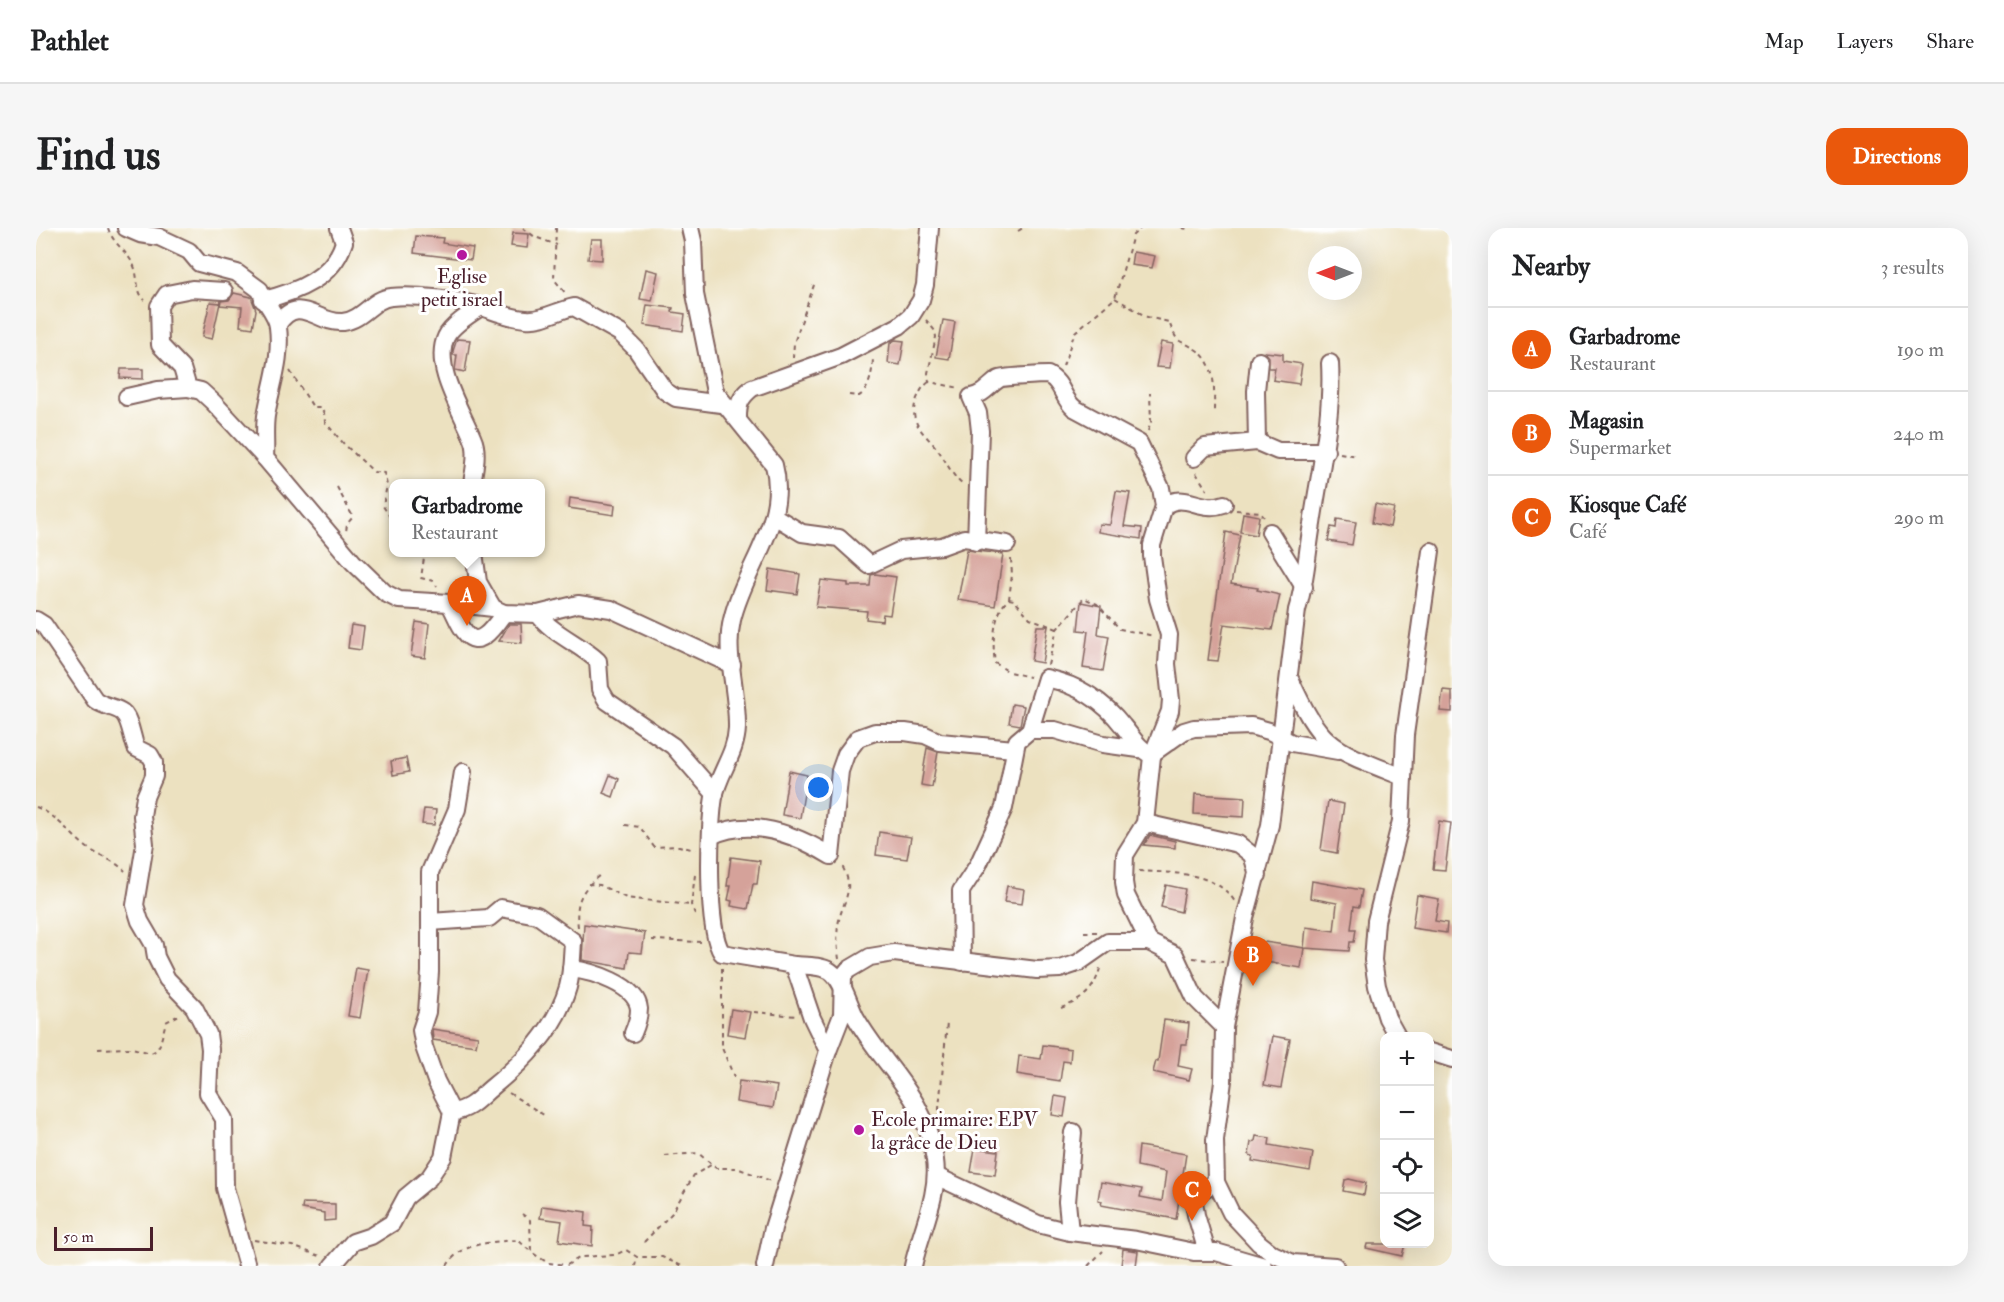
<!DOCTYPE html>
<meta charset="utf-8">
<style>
body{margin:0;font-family:"IM FELL Double Pica",serif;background:#f6f6f6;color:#202124}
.controls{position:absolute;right:18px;bottom:18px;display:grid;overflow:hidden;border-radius:12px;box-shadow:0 6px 24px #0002}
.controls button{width:54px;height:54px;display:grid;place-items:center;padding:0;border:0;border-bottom:2px solid #e0e0e0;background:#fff;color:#202124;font:30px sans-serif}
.compass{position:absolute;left:1272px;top:18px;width:54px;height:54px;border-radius:50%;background:#fff;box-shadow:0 6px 24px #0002;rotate:270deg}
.scale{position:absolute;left:18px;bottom:15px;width:99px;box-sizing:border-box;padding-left:6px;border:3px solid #4a1f2b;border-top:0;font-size:16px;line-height:21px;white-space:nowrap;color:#4a1f2b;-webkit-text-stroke:4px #fff;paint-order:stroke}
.you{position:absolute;left:783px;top:560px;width:21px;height:21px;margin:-15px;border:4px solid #fff;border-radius:50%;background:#1a73e8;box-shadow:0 0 0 9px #1a73e833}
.badge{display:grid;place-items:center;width:39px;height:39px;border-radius:50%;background:#ea580c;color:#fff;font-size:20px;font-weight:700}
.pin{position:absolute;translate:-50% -50px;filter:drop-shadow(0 2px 3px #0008)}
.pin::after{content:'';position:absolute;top:32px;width:21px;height:18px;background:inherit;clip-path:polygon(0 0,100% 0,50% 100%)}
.popup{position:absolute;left:353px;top:251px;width:156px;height:78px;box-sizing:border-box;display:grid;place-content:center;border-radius:12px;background:#fff;filter:drop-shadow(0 2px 4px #0005);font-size:20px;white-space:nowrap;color:#757577}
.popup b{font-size:22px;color:#202124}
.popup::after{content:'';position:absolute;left:50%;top:100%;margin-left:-12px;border:12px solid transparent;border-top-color:#fff}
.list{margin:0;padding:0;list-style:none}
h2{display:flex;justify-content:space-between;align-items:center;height:78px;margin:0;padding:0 24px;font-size:26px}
h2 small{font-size:20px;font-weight:400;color:#757577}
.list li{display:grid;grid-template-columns:39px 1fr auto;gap:18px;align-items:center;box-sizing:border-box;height:84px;padding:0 24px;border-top:2px solid #e0e0e0}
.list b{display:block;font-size:22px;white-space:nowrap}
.list p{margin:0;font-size:20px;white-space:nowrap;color:#757577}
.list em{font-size:20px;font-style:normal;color:#757577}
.icon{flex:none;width:33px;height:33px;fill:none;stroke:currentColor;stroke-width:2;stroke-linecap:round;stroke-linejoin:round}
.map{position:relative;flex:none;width:1416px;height:1038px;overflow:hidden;border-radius:18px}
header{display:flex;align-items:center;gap:36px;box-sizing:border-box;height:84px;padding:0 30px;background:#fff;border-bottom:2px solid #e0e0e0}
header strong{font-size:28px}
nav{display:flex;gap:33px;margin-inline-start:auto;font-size:21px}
.intro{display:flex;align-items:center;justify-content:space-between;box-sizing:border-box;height:144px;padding:0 36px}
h1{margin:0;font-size:42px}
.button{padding:15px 27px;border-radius:18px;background:#ea580c;color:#fff;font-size:21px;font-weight:700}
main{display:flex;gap:36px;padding:0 36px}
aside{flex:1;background:#fff;border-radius:18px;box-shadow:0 6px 24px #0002}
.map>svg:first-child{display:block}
.building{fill:#d5a29a}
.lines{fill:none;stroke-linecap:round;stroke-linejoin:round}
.minor-casing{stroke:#83635f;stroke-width:20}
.path{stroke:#83635f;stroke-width:2;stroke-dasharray:4.5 4.5;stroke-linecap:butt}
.minor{stroke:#fff;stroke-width:16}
.poi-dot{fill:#b5179e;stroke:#fff;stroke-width:2}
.labels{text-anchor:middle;stroke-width:6;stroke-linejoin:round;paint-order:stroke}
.poi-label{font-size:20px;fill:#4a1f2b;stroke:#fff}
</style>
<header>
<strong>Pathlet</strong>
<nav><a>Map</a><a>Layers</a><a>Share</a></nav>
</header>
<div class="intro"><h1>Find us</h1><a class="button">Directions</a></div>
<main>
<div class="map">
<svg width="1416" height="1038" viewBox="0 0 1416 1038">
<rect width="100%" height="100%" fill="#fff"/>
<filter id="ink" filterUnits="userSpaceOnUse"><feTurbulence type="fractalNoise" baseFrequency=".0167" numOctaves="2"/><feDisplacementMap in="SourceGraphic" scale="12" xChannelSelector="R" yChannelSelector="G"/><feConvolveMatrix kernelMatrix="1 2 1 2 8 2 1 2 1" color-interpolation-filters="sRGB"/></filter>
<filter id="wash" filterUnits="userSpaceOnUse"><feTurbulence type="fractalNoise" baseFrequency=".008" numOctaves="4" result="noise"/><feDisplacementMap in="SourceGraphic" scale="24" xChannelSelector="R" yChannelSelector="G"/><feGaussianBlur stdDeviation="1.35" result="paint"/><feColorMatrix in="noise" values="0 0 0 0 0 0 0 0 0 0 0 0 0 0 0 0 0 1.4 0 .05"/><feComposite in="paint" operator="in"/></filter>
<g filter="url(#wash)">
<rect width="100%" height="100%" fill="#ece1c0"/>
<g id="blocks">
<!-- building -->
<g class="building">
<polygon points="477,5 493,6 491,20 475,18"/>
<polygon points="380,8 407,10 406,15 437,20 435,32 378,25"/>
<polygon points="555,11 566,11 566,32 552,31"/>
<polygon points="1097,24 1119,28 1116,40 1095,37"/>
<polygon points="610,41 622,44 616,73 604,71"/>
<polygon points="198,65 215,69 220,82 217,100 204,98 206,79 184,77 185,73 193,72"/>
<polygon points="174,74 184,75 176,111 166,109"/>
<polygon points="611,77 637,80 636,84 649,86 647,103 608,97"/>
<polygon points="907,92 919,94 913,131 900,129"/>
<polygon points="421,111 434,112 429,144 419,142 421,127 417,127 417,123"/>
<polygon points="859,112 868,113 864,137 852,135 854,115"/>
<polygon points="1125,114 1137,116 1134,140 1120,139"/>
<polygon points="1229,124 1247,126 1247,133 1266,136 1263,156 1237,152 1239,140 1233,140 1233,129"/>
<polygon points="85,141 107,141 107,151 84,150"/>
<polygon points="1080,263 1094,265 1088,298 1106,300 1105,311 1062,304 1063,296 1074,297"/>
<polygon points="534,270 579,277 578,287 533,280"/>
<polygon points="1339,276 1358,280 1354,299 1336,295"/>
<polygon points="1207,285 1223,288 1220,307 1204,304"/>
<polygon points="1301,291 1320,294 1316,317 1292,313 1295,299 1300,300"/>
<polygon points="1190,304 1204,307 1195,356 1222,360 1221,362 1244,367 1236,402 1188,396 1182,433 1172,432"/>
<polygon points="931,322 967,326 959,378 922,372"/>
<polygon points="734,341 764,346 761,366 731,362"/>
<polygon points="839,346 860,349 854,387 847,386 846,393 830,391 831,383 780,379 785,352 812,355 812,358 834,358 835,347"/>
<polygon points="1045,374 1065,378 1062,406 1073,408 1067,443 1047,440 1052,403 1042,402"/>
<polygon points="380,394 393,396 389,430 375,428"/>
<polygon points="473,396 485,396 486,415 463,413"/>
<polygon points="315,397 328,399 325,422 312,420"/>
<polygon points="1001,398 1012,398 1006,435 995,433"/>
<polygon points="1407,462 1416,463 1416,484 1404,483"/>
<polygon points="976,476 988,478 984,497 973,495"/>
<polygon points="891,520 902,524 896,559 885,557"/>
<polygon points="370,530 373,544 357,547 355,533"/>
<polygon points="753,543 771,547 764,590 746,587"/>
<polygon points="574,547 583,551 577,569 567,565"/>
<polygon points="1159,566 1209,569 1208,589 1158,586"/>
<polygon points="1292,573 1308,576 1301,625 1285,622"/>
<polygon points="388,581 400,582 398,597 386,596"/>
<polygon points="1403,593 1415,595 1409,642 1397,641"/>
<polygon points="843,604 875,609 871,631 840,627"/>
<polygon points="1114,607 1139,613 1139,620 1108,617"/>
<polygon points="695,629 724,633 721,656 717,656 712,681 695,678 696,673 692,672 695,658 691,658"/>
<polygon points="1276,653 1326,662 1323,679 1318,678 1315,701 1320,701 1318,714 1314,714 1313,723 1268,720 1270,699 1298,703 1301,675 1274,670"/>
<polygon points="1130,657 1149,661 1145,684 1125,679"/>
<polygon points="971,658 988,661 986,676 968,674"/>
<polygon points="1381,667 1403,671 1399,693 1411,695 1410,705 1376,700"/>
<polygon points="548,696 609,705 606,725 593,724 591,740 546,732"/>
<polygon points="1222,713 1268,720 1265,740 1219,732"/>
<polygon points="320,740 332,742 324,790 312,788"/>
<polygon points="695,781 714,784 709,809 691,806"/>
<polygon points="1128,792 1153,795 1151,816 1145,816 1142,838 1156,841 1153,852 1117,844 1120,833 1122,833"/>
<polygon points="396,801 442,808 440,818 397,812"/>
<polygon points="1237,808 1254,811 1245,860 1228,857"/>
<polygon points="1007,817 1035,821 1034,834 1027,833 1024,853 981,846 983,828 1005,831"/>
<polygon points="703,853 741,858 737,880 700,874"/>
<polygon points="1019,868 1031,870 1028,889 1016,887"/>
<polygon points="1220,908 1234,910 1233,917 1277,925 1274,943 1216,933 1217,928 1213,927 1215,914 1219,913"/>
<polygon points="1103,918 1150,926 1140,991 1065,977 1066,973 1062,972 1065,954 1106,961 1104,969 1126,973 1130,944 1101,938"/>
<polygon points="939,920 962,923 959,947 935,944"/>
<polygon points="1313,951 1330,955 1328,967 1307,963 1309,952"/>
<polygon points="267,975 299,976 299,992 288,993 288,985 266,981"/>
<polygon points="506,978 550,984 549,998 557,999 556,1018 523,1013 526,993 504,990"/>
<polygon points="1331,1016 1369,1016 1366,1028 1330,1020"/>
<polygon points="1087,1021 1102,1023 1100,1038 1085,1038"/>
</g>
</g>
</g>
<g filter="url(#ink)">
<use href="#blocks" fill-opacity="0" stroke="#83635f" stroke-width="1.5"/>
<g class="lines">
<defs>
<g id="minor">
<path d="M90,0L104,6L123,9L153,23L163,35L201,45L224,62C228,75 241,85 242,99C246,131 235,157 230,188C228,202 230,216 229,230L317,334L349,365L363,372L413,375L457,380L468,385L502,386L542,376L575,381L696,437"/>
<path d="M654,0L657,13L659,66L679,164L738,237C753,293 708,339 696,392C688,426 702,464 701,500C700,526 683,544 678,569C673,598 670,703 686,725L758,737L776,790L792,823L737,1000L729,1038"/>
<polyline points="188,63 156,61 131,66 123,78 124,117 146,140 152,160 165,163 177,174 229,230"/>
<path d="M227,72C261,64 297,50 308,14L303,0"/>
<path d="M242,96C263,65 281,96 307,94C328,91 336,71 355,69C377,66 424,72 446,79C460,84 474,90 490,91C506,93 522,82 538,79L584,105L600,121L629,163L640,170L685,176"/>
<polyline points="1223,133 1220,163 1221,214 1242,223 1290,223"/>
<path d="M1294,135C1297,190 1284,241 1276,296C1271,325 1270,353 1261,382L1234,597L1209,690L1188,799L1187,853L1179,912L1180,954L1195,985L1223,1015L1237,1026L1257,1035L1299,1038"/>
<polyline points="91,169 122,162 152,160"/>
<path d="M702,190C702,175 704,170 716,160L805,128L863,98L875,88L885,72L889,57L894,0"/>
<polyline points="1158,230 1169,219 1221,214"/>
<path d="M436,255C438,243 442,227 438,214C428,186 396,140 410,109C416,97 434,86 445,79"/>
<path d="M1128,278C1149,263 1164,285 1188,276"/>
<polyline points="738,288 766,305 803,310 833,337 865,322 906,318 928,310 971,316"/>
<polyline points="1234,304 1268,359"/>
<path d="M940,314L944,203L942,185L935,169C949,166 952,158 963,151C966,149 1006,147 1012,147C1027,155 1026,170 1038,180L1103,215L1125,260L1128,278L1116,317V328L1122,371L1133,407L1131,436L1135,472L1134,483L1116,528"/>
<polyline points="438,324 442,354 457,380"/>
<path d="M413,375C419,384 422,396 429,404C443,424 460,396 468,385"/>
<path d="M502,386C516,406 544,416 562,433L564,461L571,473L637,518L679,566"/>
<path d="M0,392L8,397L59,472C69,479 79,479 86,484C94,490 96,510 100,520L114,527L118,534V548L109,569L106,588L109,616L99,677L104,693L118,717L120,729L131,751L158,779L172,806L174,821L172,865L188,891L189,960L211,1038"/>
<path d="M1254,451C1286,522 1297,521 1367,549"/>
<polyline points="994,502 1019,502 1067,516 1103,521"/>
<polyline points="1117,525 1148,503 1158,500 1215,498 1233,503 1256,515 1302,523"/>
<polyline points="1109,595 1202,616 1216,627 1222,647"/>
<path d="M675,608C715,589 759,606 795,628L804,543L810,526L822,510L839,504H869L889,507L904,514L978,521"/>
<path d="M926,734L925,663L942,637L968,580L981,513L994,502L1010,450C1042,457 1067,472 1087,498C1097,510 1102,520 1116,528L1109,595L1089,627L1088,654L1090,667L1113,714"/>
<path d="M758,737C770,738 784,737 794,743C807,752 813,777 820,790C849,841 890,868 899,932C904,967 884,1004 877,1038"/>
<path d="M535,741C555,743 601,757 603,781C603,789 600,798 597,805"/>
<polyline points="1361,808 1351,790 1341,758 1337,732 1340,693 1365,593 1369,507 1395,323"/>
<polyline points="792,823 806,787 807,748 812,742 834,729 858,725 1001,742 1024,741 1042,735 1072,714 1113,714 1139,727 1159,770 1188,799"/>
<polyline points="1394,824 1416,831"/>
<polyline points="416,884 400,853 388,819 385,802 391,784 394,744 394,644 421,581 427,544"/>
<polyline points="900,948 1002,996 1034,1004 1100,1012 1158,1024 1180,1024 1228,1038"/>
<polyline points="1034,1004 1031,974 1037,904"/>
<polyline points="1171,1024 1160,987 1158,974 1161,965 1180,954"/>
<path d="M296,1038L317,1014L335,1008L356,995L370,969L393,950L407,929L416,884C434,882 442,871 455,860C487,834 520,801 532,759C536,744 536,728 537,713L501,687L465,680L453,690L394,694"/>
</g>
</defs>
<!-- minor casing -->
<use href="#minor" class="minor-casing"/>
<!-- path -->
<g class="path">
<path d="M72,0C77,16 90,22 97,36C103,47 99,64 109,72"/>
<polyline points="487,0 499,9 521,17"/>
<polyline points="520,0 518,51 531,67"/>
<polyline points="1146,0 1151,1"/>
<polyline points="982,3 987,0"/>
<path d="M1079,70L1111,89L1133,94C1143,120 1142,109 1162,123C1181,137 1178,165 1178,186"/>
<polyline points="890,92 899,103 900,109 892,145 893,154 924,160"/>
<polyline points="757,130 758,115 779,54"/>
<polyline points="1027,138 1039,104 1079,70 1097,7 1105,0"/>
<polyline points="254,143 277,179 283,179 288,185 289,194 308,216 338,244 348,245 351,257 347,278 358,295"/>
<path d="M893,154C886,159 883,165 880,173C872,196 890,206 902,222C911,234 915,247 927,257"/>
<path d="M813,167L823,168C834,162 837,141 837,128"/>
<polyline points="1112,203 1115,194 1114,165"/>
<polyline points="1304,225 1321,228"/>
<polyline points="1160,245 1171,262"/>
<polyline points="301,259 317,289 311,296 310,304"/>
<polyline points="1200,282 1224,284 1228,289"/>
<polyline points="384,324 388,330 385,350 397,353 401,358"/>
<path d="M975,331L976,347L973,371C957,384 956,416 959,435L973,444L994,449"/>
<polyline points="973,371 978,372 994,390 1021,401"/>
<polyline points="1012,437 1021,401 1048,370 1061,376 1084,401 1118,408"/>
<path d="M0,579C22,587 36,610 56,623C68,630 79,633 89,643"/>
<polyline points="589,597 604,599 618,619 643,618 659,622"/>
<path d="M1103,643C1135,645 1180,643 1199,674"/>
<polyline points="659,647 655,677 661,690"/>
<polyline points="552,656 564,657 590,670 654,677"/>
<path d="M542,699C539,674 545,662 564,647"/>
<polyline points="1048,704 1061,704"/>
<polyline points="616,712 665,714"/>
<polyline points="1157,730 1187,734"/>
<path d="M803,731C801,717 800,702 804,688C810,668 818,659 806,638"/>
<polyline points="686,740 686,820 698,849"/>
<path d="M1025,780C1048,772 1060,760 1065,736"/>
<polyline points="718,784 760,788"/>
<polyline points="62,821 96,820 115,825 121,822 124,816 130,794 145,786"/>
<polyline points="473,865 511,889"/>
<polyline points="902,891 911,795"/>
<polyline points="629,928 662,925 680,940 701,940 735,953"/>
<polyline points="486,986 494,992 495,1024 512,1035 531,1037 545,1029 579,1027 590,1022 601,1029 626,1029 646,1038"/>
<polyline points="218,1012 256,1018 284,1028"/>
<polyline points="608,1014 636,985 658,947 675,937"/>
<path d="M411,1038C424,1014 457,1014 482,1012L494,1023"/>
<polyline points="599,1038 601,1029"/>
<polyline points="1052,1038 1067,1023"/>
</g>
<!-- minor -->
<use href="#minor" class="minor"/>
</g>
</g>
<!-- markers -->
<g class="poi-dot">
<circle cx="426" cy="27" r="6"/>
<circle cx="823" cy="902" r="6"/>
</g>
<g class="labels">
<!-- poi labels -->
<g class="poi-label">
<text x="426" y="55">Eglise<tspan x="426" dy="23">petit israel</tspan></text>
<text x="835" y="898" text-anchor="start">Ecole primaire: EPV<tspan x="835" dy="23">la grâce de Dieu</tspan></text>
</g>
</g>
</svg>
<div class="controls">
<button>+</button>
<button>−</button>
<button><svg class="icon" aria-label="locate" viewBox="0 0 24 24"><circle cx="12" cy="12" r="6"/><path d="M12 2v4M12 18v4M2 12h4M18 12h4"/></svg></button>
<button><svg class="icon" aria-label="layers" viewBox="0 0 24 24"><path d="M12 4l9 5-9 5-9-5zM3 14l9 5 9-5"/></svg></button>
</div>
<svg class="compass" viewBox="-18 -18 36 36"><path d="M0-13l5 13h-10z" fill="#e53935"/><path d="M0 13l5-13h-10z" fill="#757577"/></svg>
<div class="scale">50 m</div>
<div class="you"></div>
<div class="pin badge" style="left:431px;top:398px">A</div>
<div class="popup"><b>Garbadrome</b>Restaurant</div>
<div class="pin badge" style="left:1217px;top:758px">B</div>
<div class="pin badge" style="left:1156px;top:993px">C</div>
</div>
<aside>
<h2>Nearby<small>3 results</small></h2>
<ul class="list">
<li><span class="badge">A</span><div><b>Garbadrome</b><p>Restaurant</p></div><em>190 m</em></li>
<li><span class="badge">B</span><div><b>Magasin</b><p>Supermarket</p></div><em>240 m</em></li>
<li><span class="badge">C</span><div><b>Kiosque Café</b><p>Café</p></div><em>290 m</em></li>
</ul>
</aside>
</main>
